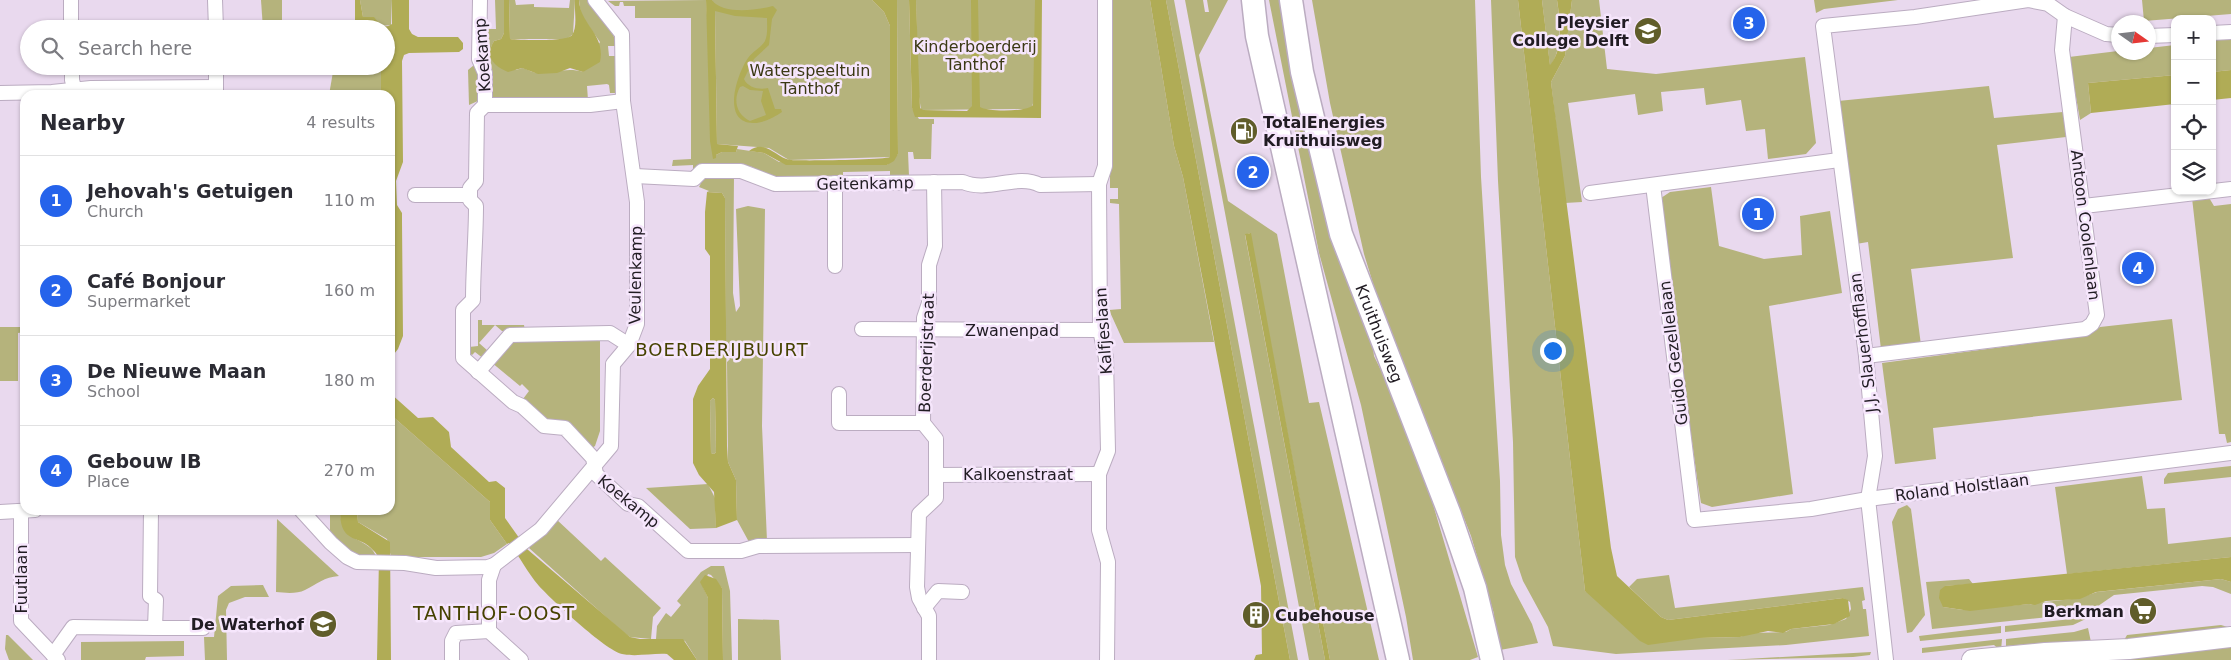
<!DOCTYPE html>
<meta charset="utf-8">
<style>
body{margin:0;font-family:"DejaVu Sans",sans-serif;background:#f2f2f3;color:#2b2b33}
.controls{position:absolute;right:15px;top:15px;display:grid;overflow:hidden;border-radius:10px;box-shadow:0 1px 4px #0004}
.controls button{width:45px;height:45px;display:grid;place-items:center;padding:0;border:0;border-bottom:1px solid #e1e1e2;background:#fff;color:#2b2b33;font:25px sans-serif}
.compass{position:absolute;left:2111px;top:15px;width:45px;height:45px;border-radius:50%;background:#fff;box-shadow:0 1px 4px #0004;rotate:104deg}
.you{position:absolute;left:1552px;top:350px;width:18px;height:18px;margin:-12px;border:4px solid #fff;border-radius:50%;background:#1a73e8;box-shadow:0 0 0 8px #1a73e833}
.badge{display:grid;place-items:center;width:32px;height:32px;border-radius:50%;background:#2563eb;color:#fff;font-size:16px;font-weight:700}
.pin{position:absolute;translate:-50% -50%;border:2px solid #fff;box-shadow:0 1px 5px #0006}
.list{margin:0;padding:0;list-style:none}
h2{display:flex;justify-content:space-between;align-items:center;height:65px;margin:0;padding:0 20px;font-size:21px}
h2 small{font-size:16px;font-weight:400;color:#7c7c81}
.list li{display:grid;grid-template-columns:32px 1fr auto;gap:15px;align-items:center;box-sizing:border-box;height:90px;padding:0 20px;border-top:1px solid #e1e1e2}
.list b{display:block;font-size:19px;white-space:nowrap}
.list p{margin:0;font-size:16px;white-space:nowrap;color:#7c7c81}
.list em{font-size:16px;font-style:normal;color:#7c7c81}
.icon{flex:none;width:28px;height:28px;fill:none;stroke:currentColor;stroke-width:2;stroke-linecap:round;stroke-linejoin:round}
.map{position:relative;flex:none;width:2231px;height:660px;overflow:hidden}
.search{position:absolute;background:#fff;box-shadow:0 1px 4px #0004;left:20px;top:20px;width:375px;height:55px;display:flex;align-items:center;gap:12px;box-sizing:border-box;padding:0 18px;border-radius:28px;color:#7c7c81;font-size:19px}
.panel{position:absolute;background:#fff;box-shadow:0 1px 4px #0004;left:20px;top:90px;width:375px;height:425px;border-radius:15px}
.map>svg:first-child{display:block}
.green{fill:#b5b37c}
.water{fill:#b0ac56;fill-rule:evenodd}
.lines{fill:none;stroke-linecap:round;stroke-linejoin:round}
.street-casing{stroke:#bbacc1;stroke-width:16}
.secondary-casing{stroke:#bbacc1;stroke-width:22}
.primary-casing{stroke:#bbacc1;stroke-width:25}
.street{stroke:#fff;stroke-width:14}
.secondary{stroke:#fff;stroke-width:20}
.primary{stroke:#fff;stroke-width:22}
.labels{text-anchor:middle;stroke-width:5;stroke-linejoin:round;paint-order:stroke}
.poi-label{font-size:16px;font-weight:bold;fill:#211c23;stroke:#f6e6fc;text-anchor:end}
.park-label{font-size:16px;fill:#3b3914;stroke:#f6e6fc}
.street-label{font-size:16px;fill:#211c23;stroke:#f6e6fc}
.neighbourhood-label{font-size:18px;letter-spacing:1px;fill:#464200;stroke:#f6e6fc}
.quarter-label{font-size:19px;letter-spacing:1px;fill:#464200;stroke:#f6e6fc}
</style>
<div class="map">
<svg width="2231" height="660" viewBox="0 0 2231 660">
<rect width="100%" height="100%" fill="#e9d9ee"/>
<!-- green -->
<g class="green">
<polygon points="261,0 282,0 282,29 263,29"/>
<polygon points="360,0 392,0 391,25 381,26 372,17 363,17"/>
<path d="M495,0H504V33L501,39L494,41L491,47L516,70L522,68C528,69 532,73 538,73C554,73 568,67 583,72L600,42L581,15L579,0H587L613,33L616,46H608L609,56H616V93H610L609,85L607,84L587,86L588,100L494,101L484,62V29H496Z"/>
<polygon points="509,0 515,0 516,5 534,4 534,7 569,8 570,0 575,0 573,34 567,39 510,39"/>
<polygon points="706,0 716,155 722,152 736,152 737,149 764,153 779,162 887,165 898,154 897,0 909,0 912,108 919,119 934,119 934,124 932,124 931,159 914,159 913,152 908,152 909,176 890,176 890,171 843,172 843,177 772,177 750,166 703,166 693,173 693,165 672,166 673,160 691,159 691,18 635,18 635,6 624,6 623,2 620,2 619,6 615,6 608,1"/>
<polygon points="712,0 872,0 884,12 890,26 890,157 789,160 769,148 717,144 715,11"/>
<polygon points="916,0 1035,0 1035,96 1032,107 1027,109 921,110 918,90"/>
<polygon points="1109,0 1150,0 1174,146 1183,177 1214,342 1124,343 1109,310 1121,309 1119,204 1110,203 1110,199 1118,199 1118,188 1110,188"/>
<polygon points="1166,0 1174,0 1298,660 1290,660"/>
<polygon points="1185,0 1203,0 1205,12 1209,12 1207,0 1228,0 1199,55 1228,201 1277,234 1309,403 1319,402 1379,660 1330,660 1250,233 1245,235 1325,660 1309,660"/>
<polygon points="1269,0 1286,0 1371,329 1374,356 1412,433 1478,657 1470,660 1413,660 1406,617 1361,405 1319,253"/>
<polygon points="1312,0 1475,0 1481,177 1500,481 1501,535 1505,565 1511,584 1532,624 1538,643 1500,650 1490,614 1494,614 1471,536 1375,290 1364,254 1330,103"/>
<polygon points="1491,0 1518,0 1585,591 1699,638 1740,637 1751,633 1786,632 1791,629 1829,625 1846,619 1851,609 1850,602 1843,598 1668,620 1661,617 1629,587 1637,579 1669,575 1675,608 1863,587 1865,600 1862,601 1863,609 1866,609 1869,636 1786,645 1616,654 1553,646 1548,627 1523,581 1515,557 1513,442 1498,181"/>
<path d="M1542,0H1557C1560,21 1563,49 1550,66Z"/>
<polygon points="1572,0 1599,0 1607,69 1656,74 1805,57 1816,143 1806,154 1768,159 1765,129 1746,131 1741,100 1706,105 1704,88 1661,92 1663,111 1638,115 1635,94 1568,103 1582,202 1565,203 1551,82 1565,56"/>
<polygon points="1814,0 1898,0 1824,9 1816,13"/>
<polygon points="2142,0 2231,0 2231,14 2144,21"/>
<polygon points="2231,38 2231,70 2212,72 2212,41"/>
<polygon points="2175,45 2175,75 2088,83 2091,113 2080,120 2069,57 2118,51 2148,52 2149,48"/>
<polygon points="474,65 480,76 480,100 469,105 468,70"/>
<polygon points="334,66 381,66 381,95 329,95"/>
<polygon points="1989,86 1994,118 2063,112 2066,137 1997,145 2013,258 1911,269 1921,345 1881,349 1868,242 1856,244 1838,101"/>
<polygon points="705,175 734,175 733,293 736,312 740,306 736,209 748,206 765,209 762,426 767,541 749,542 737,520 736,480 728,462 727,362 730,359 726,357 725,198 722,193 707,192 709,191 699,187"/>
<polygon points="1711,187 1719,246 1764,259 1802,255 1800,216 1830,211 1842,293 1769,306 1793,494 1712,507 1701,503 1697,478 1668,267 1661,198 1670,192"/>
<polygon points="2208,196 2214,206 2231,204 2231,442 2227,443 2225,434 2219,434 2192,198"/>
<polygon points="2172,319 2182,400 1933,428 1936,459 1895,464 1882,363 2084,336 2100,327"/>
<polygon points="478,320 482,320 482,325 524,325 525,331 502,331 495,325 479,343 488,351 484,359 475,352 472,355 469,353 469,347 478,346"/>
<polygon points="0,327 25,327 25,332 18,333 18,381 0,381"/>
<polygon points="509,341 600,341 600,431 595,446 592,448 562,421 546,420 523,399 529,391 522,384 520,386 491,362"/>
<polygon points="713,398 715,400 716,452 714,454 711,453 710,401"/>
<polygon points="390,414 490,502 490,520 507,544 494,553 481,557 391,557 387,539 358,522 357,510 390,510"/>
<polygon points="2231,466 2231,477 2164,484 2164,479 2168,473"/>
<polygon points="2142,476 2147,509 2165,508 2168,544 2231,537 2231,557 2067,574 2055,487"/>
<polygon points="708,484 715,498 716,528 690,529 646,488"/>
<polygon points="1907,505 1911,509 1925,615 1912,632 1907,633 1892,522 1898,509"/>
<path d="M330,510H340C340,544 372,538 376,557L355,556L330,534Z"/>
<path d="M277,519L339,576C324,577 317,584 305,590C297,594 286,593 276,592Z"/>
<polygon points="556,519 601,561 605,557 661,608 653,617 651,639 630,637 623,632 529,548"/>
<polygon points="711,566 724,566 730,591 732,660 723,660 722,588 711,575 708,574 703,587 708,598 708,660 697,660 685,641 677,639 656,639 657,626 666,613 671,617 681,605 677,601 701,572"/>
<path d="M1969,579L1973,584L1945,586L1943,607L1963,610L2029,604C2036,605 2039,602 2045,602C2064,600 2079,599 2097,592L2221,579L2231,582V594L2213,587L2202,586L2114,595L2088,613L1932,629L1926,582Z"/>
<polygon points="263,585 269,597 245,597 229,603 226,610 227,660 205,660 204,637 214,637 218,596 231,586"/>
<polygon points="2090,617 2073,625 2005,632 2005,626"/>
<polygon points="738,619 779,620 781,660 738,660"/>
<polygon points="2221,625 2231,628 2122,644 2127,635"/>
<polygon points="2001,626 2001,633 1920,641 1919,636"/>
<polygon points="2088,628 2091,642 2030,648 2029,644 2006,646 2006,639 2074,632"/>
<polygon points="6,635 8,635 33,660 9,660 5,649"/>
<polygon points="2002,639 2001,651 1994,645 1922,653 1922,648"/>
<polygon points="184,641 184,656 146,657 145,660 81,660 81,642"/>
<polygon points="2231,642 2231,660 2061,660"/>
<polygon points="1871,652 1870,655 1853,657 1727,660"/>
</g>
<!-- water -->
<g class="water">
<path d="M355,0H360L363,17H374C379,23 383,30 392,24V0H409V29L412,34L418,37H458L463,43V49L459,52L409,53L404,55L402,61L403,162L396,181L397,205L402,213V222L403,336L398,349L390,359V95H381V66H386V29H355Z"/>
<path d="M504,0H509L510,39C520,40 568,42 572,35C578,27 574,10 575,0H579C580,25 606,34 600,62L583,72L570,68L557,73L538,74L522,68L508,72C494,66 484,57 494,41L501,39L504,33Z"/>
<path d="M706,0H712C722,15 758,10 773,6L777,10L772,19L769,45L754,59L744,79C748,88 760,90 768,88L775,109H781L782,112C775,117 761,124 753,123C720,122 738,72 748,58C753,51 761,48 765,41C768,34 767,26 767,18L735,16L715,11L717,144L738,146L736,152H722L716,155V158L713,159L710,141ZM743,86L750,90L763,91L761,101L766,115L750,121C736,114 733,100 740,87Z"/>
<path d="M872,0H897L898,154L894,161L887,165H786L764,153L749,151C765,138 776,158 790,160C802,161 882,160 890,157V26L884,12Z"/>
<path d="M909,0H916L920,108L923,110L967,111L972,106L971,0H978L980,107C987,112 1028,112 1033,105L1035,0H1042L1041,118L915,117L912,108Z"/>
<polygon points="1150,0 1166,0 1290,660 1254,660 1256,655 1262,654 1261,586 1183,177 1174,146"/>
<path d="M1518,0H1542L1550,65C1564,49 1560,20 1557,0H1572L1565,56L1551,82L1611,548L1617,576L1661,617L1668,620L1843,598L1848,600L1850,616L1834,624L1791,629L1783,633L1768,631L1740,637L1699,638L1648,645L1640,641L1585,591Z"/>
<polygon points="2231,70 2231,98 2212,100 2212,72"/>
<polygon points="2175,75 2175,104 2091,113 2088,83"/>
<path d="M707,192L722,193L725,198L727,446L728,462L736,480L737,520L716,528L714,492L699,475L693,463V399L698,386L710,369V256L705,249V212ZM713,398L715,400L716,452L714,454L711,453L710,401Z"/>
<polygon points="1251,233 1330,660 1325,660 1245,234"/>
<path d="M390,393L418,418L433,417L449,432L451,447L489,482L496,481L505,488V518L527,549L630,637L640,639H683L697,660H674L667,654C653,653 636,657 622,654C605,650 552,600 539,586C527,572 520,557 509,543L507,544L490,520V502L390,414Z"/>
<path d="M340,510H357L358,522L390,542L391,660H377L379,557C377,555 376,553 374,551C359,533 340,546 340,510Z"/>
<polygon points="2231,557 2231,582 2221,579 2096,592 2080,599 2046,601 2035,605 2029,604 1970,611 1943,607 1939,598 1940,590 1945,586"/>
<polygon points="705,575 716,579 722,588 723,660 708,660 708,598 700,582"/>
</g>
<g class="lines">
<defs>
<g id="street">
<polyline points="71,0 71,29"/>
<polyline points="215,0 216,29"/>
<path d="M480,0L479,59L485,73V105L477,113L476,181L470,188V200L476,206C476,237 473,268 473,300L463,310V358L513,402L522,406L544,426L565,428L593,458L596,474L628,504L638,506L688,551H741L758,546L918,545"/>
<polyline points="1105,0 1105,166 1099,184 1100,330 1106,358 1108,451 1099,474 1099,530 1108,562 1107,660"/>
<polyline points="2212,33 2231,32"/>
<polyline points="2148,36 2175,35"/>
<polyline points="72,66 72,80 76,95"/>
<polyline points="216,66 216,95"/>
<polyline points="0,93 52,92 91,88 216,87"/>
<polyline points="485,105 590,105 623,101"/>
<path d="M635,176L694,179L702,171H741L775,184L963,182C988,193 1017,173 1040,185L1099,184"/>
<polyline points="835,183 835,266"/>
<polyline points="1653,185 1694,520 1811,509 1868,499 2231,453"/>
<polyline points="1590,193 1839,160"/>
<polyline points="415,195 470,195"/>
<polyline points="2084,206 2231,189"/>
<polyline points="862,329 1100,330"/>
<polyline points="1866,356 2085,329 2092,324 2097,315 2062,50 2065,16"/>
<polyline points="478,372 510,335 610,333 629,345"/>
<polyline points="839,394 839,423 923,423"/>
<polyline points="937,475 1099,474"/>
<polyline points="301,510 331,543 347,557 357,562 405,563 436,568 488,567 494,565 541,529 611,446 613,364 629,345 637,324 637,202 623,101 622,34 595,0"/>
<polyline points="0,512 35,510"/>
<polyline points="21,512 21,621 58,660"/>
<polyline points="494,565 489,580 489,631 521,660"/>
<polyline points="924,608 938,591 962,592"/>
<polyline points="155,628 203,628"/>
<polyline points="53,655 73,627 155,628 156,600 150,596 151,510"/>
<polyline points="452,660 452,641 456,633 489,631"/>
<polyline points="929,660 929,616 919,598 917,587 919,514 936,498 936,439 923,423 924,318 929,303 929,265 935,246 934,182"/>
<polyline points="1886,660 1868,499 1875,456 1866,356 1823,26 1915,17 2028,0 2048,4 2065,16 2106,34 2118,35"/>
</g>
<polyline id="secondary" points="1972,660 2045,653 2129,649 2231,637"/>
<g id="primary">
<polyline points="1253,0 1257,36 1398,660"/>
<path id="s1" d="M1291,0L1302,72L1341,234L1450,515L1475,588L1492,660"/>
</g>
</defs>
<!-- street casing -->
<use href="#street" class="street-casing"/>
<!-- secondary casing -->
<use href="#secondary" class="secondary-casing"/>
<!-- primary casing -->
<use href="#primary" class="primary-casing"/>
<!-- street -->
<use href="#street" class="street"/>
<!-- secondary -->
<use href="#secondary" class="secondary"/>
<!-- primary -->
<use href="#primary" class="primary"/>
</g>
<!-- icons -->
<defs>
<symbol id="school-disc" viewBox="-11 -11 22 22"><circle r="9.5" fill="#605d2a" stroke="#f6e6fc"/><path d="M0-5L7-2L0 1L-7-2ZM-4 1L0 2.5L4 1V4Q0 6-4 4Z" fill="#fff"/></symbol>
<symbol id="fuel-disc" viewBox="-11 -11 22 22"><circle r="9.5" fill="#605d2a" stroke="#f6e6fc"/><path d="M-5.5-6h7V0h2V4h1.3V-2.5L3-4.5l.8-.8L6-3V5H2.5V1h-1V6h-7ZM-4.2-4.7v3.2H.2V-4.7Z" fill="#fff"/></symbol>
<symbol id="supermarket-disc" viewBox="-11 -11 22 22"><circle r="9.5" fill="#605d2a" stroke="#f6e6fc"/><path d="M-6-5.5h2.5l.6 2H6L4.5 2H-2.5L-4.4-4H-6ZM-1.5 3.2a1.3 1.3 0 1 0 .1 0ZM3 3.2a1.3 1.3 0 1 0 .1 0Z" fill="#fff"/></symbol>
<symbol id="building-disc" viewBox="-11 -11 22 22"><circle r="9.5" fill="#605d2a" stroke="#f6e6fc"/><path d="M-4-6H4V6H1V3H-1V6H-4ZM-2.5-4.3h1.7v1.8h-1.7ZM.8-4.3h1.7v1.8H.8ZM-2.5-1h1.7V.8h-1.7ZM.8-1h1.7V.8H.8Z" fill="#fff"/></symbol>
</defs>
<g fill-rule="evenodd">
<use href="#school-disc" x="1632" y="15" width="32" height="32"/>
<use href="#fuel-disc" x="1228" y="115" width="32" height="32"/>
<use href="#supermarket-disc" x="2127" y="595" width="32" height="32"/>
<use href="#building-disc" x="1240" y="599" width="32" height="32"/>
<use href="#school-disc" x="307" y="608" width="32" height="32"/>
</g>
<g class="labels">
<!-- poi labels -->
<g class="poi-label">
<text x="1629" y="28">Pleysier<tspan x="1629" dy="18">College Delft</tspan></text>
<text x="1263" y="128" text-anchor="start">TotalEnergies<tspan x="1263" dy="18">Kruithuisweg</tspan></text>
<text x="2124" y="617">Berkman</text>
<text x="1275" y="621" text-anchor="start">Cubehouse</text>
<text x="304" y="630">De Waterhof</text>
</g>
<!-- park labels -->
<g class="park-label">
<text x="975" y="52">Kinderboerderij<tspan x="975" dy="18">Tanthof</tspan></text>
<text x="810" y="76">Waterspeeltuin<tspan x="810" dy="18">Tanthof</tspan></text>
</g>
<!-- street labels -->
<g class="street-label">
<text transform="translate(482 55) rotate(-94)" y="6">Koekamp</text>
<text transform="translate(865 183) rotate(-1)" y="6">Geitenkamp</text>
<text transform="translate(2086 225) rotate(83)" y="6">Antoon Coolenlaan</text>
<text transform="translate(635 275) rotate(-89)" y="6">Veulenkamp</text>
<text x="1012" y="336">Zwanenpad</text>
<text transform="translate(1103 331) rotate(-94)" y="6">Kalfjeslaan</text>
<text dy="6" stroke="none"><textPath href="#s1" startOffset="346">Kruithuisweg</textPath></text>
<text transform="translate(1863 343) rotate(-97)" y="6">J.J. Slauerhofflaan</text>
<text transform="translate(926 353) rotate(-88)" y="6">Boerderijstraat</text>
<text transform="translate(1673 353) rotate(-97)" y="6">Guido Gezellelaan</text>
<text x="1018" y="480">Kalkoenstraat</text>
<text transform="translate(1962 487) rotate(-7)" y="6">Roland Holstlaan</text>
<text transform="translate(629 501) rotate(39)" y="6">Koekamp</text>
<text transform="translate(21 579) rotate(-90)" y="6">Fuutlaan</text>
</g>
<!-- neighbourhood labels -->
<g class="neighbourhood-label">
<text x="722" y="356">BOERDERIJBUURT</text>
</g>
<!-- quarter labels -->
<g class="quarter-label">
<text x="494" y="620">TANTHOF-OOST</text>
</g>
</g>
</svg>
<div class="controls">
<button>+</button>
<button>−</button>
<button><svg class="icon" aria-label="locate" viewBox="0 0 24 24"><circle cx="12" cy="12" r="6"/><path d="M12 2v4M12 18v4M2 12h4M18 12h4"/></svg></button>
<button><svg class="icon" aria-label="layers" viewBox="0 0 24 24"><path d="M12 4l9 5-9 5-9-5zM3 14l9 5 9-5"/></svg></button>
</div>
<svg class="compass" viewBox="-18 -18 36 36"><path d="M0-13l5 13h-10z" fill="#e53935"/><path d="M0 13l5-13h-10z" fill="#7c7c81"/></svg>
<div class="you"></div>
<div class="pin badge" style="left:1758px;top:214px">1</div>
<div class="pin badge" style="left:1253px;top:172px">2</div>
<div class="pin badge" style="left:1749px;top:23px">3</div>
<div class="pin badge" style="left:2138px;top:268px">4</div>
<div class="search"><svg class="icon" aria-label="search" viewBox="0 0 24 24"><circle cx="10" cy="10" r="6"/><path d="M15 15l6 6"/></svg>Search here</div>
<section class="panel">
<h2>Nearby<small>4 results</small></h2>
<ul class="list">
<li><span class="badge">1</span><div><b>Jehovah's Getuigen</b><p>Church</p></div><em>110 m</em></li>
<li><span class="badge">2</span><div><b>Café Bonjour</b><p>Supermarket</p></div><em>160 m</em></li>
<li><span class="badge">3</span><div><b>De Nieuwe Maan</b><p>School</p></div><em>180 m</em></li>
<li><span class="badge">4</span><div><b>Gebouw IB</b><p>Place</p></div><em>270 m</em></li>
</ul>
</section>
</div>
